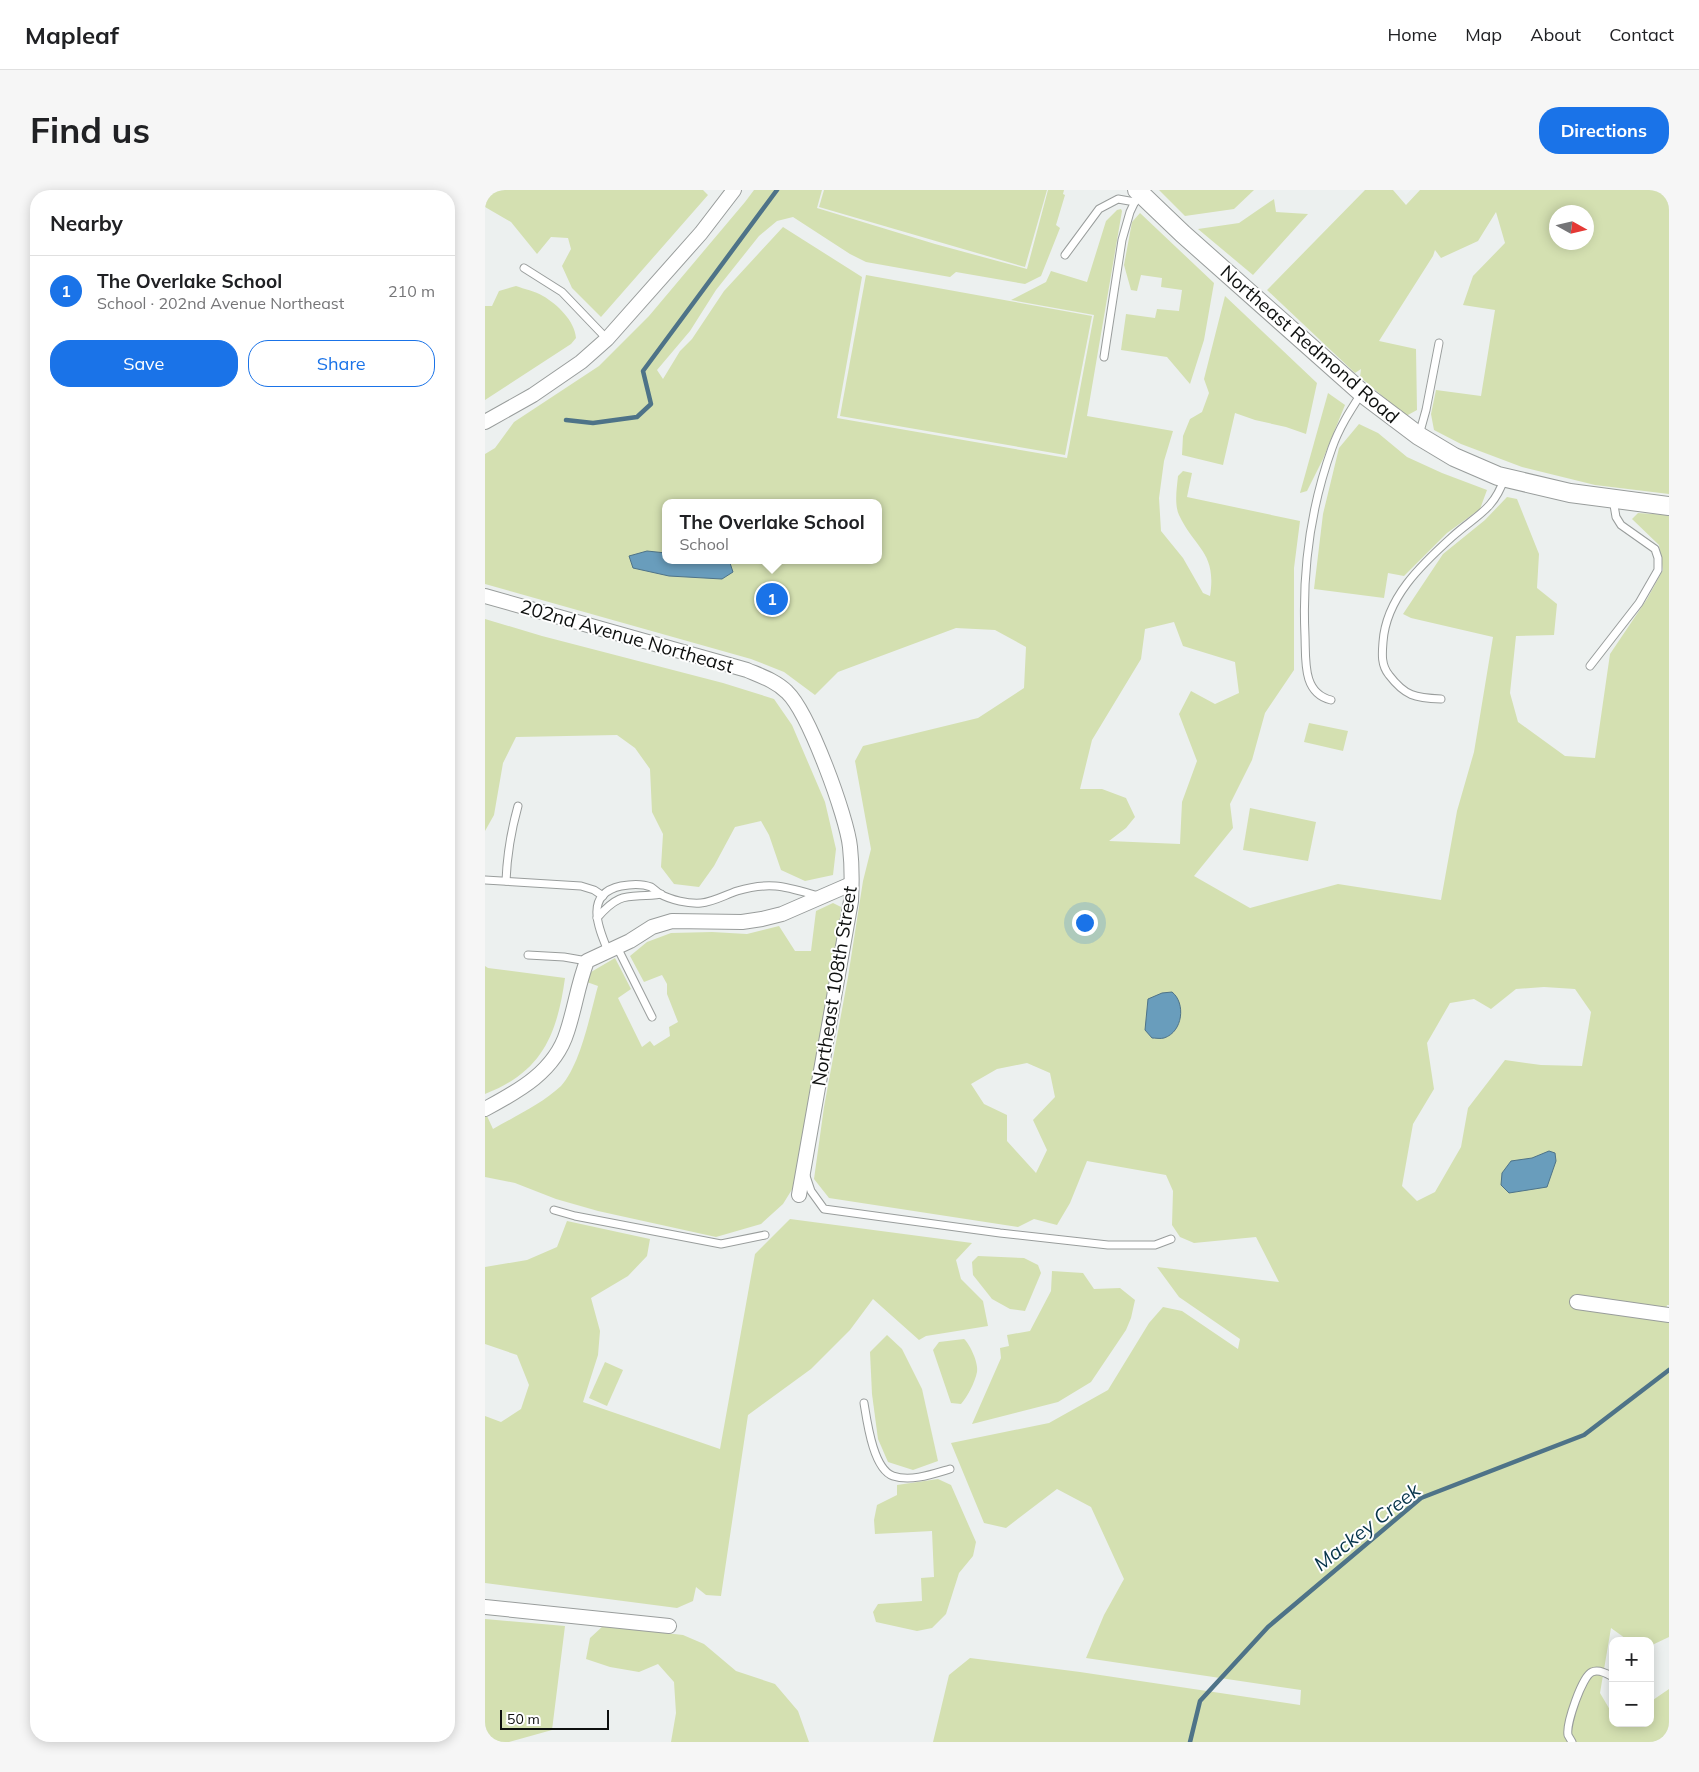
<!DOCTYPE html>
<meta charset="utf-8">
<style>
body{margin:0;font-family:Mulish,sans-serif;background:#f6f6f6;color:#202124}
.controls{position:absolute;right:15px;bottom:15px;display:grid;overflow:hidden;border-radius:10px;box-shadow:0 2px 12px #0003}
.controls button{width:45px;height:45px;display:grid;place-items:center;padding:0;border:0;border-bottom:1px solid #e0e0e0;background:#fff;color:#202124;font:25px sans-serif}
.compass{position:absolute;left:1064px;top:15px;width:45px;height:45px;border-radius:50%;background:#fff;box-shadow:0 2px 12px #0003;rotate:98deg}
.scale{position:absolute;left:15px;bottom:12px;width:109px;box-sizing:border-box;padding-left:5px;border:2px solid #0e100f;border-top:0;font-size:14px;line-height:18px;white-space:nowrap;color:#0e100f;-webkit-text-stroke:4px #fff;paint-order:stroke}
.you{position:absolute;left:599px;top:732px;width:18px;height:18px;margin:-12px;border:4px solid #fff;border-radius:50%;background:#1a73e8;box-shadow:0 0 0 8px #1a73e833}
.badge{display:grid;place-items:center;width:32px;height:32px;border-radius:50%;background:#1a73e8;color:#fff;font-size:16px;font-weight:700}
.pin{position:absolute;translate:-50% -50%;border:2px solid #fff;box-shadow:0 1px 5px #0006}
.popup{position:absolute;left:177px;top:309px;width:220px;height:65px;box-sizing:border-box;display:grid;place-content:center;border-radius:10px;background:#fff;filter:drop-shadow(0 1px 4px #0005);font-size:16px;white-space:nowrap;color:#757577}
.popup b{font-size:19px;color:#202124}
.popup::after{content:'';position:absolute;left:50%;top:100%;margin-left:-10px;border:10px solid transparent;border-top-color:#fff}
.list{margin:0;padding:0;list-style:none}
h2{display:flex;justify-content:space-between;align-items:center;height:65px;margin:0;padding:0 20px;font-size:21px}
h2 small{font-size:16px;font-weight:400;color:#757577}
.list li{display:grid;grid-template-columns:32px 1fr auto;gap:15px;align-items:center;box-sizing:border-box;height:70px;padding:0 20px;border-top:1px solid #e0e0e0}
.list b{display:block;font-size:19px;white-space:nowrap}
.list p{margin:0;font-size:16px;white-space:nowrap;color:#757577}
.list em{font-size:16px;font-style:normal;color:#757577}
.actions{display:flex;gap:10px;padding:15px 20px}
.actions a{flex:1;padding:11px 0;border:1px solid #1a73e8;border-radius:20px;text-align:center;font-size:18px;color:#1a73e8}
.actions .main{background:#1a73e8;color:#fff}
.map{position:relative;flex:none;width:1184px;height:1552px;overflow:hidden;border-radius:20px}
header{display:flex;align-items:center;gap:30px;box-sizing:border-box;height:70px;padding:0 25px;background:#fff;border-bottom:1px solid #e0e0e0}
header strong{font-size:24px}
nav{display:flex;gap:28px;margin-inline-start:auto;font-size:18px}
.intro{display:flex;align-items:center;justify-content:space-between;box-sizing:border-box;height:120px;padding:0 30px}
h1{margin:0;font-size:35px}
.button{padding:12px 22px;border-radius:20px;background:#1a73e8;color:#fff;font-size:18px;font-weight:700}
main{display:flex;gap:30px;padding:0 30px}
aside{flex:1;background:#fff;border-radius:20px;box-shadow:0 2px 12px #0003}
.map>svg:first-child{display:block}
.green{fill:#d4e0b1;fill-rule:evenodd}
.water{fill:#699dbc;stroke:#4e7388}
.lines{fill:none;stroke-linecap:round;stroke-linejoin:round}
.stream{stroke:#4e7388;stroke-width:4.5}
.service-casing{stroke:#999d9c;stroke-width:9}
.minor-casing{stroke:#999d9c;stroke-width:16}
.tertiary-casing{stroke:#999d9c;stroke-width:20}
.service{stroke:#fff;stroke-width:7}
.minor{stroke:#fff;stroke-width:14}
.tertiary{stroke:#fff;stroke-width:18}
.labels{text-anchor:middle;stroke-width:4;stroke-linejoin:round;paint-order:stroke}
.street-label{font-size:19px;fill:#0e100f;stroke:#fff}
.water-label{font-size:20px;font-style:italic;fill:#053349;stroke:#fff}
</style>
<header>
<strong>Mapleaf</strong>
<nav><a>Home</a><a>Map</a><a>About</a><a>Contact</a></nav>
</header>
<div class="intro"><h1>Find us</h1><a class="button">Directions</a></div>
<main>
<aside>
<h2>Nearby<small></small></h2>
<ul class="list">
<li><span class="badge">1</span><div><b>The Overlake School</b><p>School · 202nd Avenue Northeast</p></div><em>210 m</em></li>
</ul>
<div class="actions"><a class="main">Save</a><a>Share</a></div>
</aside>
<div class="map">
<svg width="1184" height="1552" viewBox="0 0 1184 1552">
<rect width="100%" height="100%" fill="#ecf0ef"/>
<!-- green -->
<g class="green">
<polygon points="0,0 218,0 223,5 116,127 87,98 77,76 86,59 83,48 66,47 52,64 26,32 0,17"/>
<path d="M269,0H337L332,18L450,54L542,79L563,0H579L578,4L580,5L571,35L575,38L556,86L540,94L471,82L465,87L381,72L365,64L308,27L292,31L274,46L231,100L205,141L172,180L178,189L195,161L207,149L239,101L298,37L377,87L352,228L582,268L609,125L526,110L561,92L566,81L602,92L621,31L632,20L636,19L637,21L602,226L688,241L679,271L674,308L676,341L698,368L718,403L725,406C732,362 710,359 694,325C689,314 692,297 693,286L698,281L707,283L702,307L815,331L809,378V480L780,523L767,570L745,614L748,638L709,686L765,718L853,694L956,710L972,621L989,562L1008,447L926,428L918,424L958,364L1000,330L1022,307L1032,309L1054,364L1052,398L1072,414L1069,445L1031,446L1025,503L1033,532L1080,566L1110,568L1125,464L1162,409L1178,380L1174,355L1147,329L1153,323L1184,325V1115H1182L1179,1130L1184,1131V1447L1165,1456V1451H1144L1126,1438L1115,1503L1128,1525V1533H1165V1512L1184,1499V1552H448L464,1485L485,1468L595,1482L815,1515L816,1500L601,1468L619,1425L639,1389L606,1317L572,1299L521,1338L499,1333L466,1253L564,1233L623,1200L664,1133L678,1117L697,1121L753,1159L755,1149L694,1107L672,1077L794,1092L771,1047L709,1053L695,1047L687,1035L688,1001L681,985L602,971L585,1013L572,1035L549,1029L533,1037L344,1008L329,989L339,917L363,787L378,691L386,659L370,571L378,556L493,528L539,498L541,457L510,440L471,438L353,482L330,505L299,482L266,469L0,394V264L10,258L29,232L114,176L164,126L260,12ZM181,313H393V370H181ZM689,432L698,456L750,472L754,503L730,514L706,501L694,524L712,571L697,612L695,654L624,651L641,638L650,627L641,608L617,599H595L607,550L656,469L660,439ZM1059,797L1090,799L1106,822L1097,876L1056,875L1020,870L983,918L976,957L950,1002L932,1011L917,996L928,934L949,899L942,853L965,813L989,809L1006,819L1031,799ZM542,873L565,883L570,907L548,930L562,960L551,983L522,951V925L499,914L486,894L512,879Z"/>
<polygon points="339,0 562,0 540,77 334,17"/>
<polygon points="674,0 769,0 749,19 700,26"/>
<path d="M880,0H908L921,15L935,0H1184V304L1110,295L1037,277L976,254L949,240L946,224L951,200L996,206L1010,120L978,115L988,86L1020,53L1011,22L993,51L956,68L950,60L948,66L894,151L931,159L932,220L921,226L875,187L876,179L870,183L782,100ZM1072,22H1102V52H1072Z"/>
<polygon points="789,9 791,22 823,24 768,85 713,39 754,33"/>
<polygon points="655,23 729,93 719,150 705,194 682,167 636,160 641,124 670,128 672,119 694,121 697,100 676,97 677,88 656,85 652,101 646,100 639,75 647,32"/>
<polygon points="381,85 607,126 580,265 355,226"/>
<path d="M31,96C39,99 50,101 58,106C72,114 90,131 91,148L86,154L0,210V116H7L14,101Z"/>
<polygon points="740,106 832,193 821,244 801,237 770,230 750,223 738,275 697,265 698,246 705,229 717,222 724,203 719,189"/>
<polygon points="843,203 860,215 838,269 822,301 815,303"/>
<polygon points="874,234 893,243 922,267 957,283 1002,300 995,319 962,343 919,386 903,383 899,408 829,399 838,324 854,258"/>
<polygon points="0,429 57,446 238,493 289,509 307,535 340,612 351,659 348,685 320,691 296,680 284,645 276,631 250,637 229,676 214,697 189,694 176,677 178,644 167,622 165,579 150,558 132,545 31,547 18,573 9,625 0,641"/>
<polygon points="824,533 863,541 858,561 819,552"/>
<polygon points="765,618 831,632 823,671 758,660"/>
<path d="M348,713L356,717L353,745L311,993L298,1014L276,1034L231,1047L113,1021L71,1009L30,993L0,987V927L2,926L8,939C29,927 58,913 76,896C96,874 105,824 113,796L99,791L106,782L130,768L146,799L133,808L157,857L165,851L169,856L185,846L184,837L193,832L182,804V794L177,785L159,792L145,766L162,752L186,743L227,742L262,744L294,736L310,761H326L331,721Z"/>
<path d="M0,776L3,778L80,788C72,845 57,882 0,904Z"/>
<polygon points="305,1029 487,1053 471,1070 476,1089 498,1111 503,1136 441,1146 434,1150 388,1109 365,1140 326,1179 263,1225 236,1406 221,1405 211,1397 208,1411 192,1418 0,1393 0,1226 16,1232 36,1219 44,1195 32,1165 0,1154 0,1077 42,1070 72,1057 82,1031 165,1049 162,1066 143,1086 106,1108 115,1141 113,1165 98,1212 235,1259 270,1064"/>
<polygon points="493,1066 539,1068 553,1075 556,1083 540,1121 525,1119 507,1109 488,1085 487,1072"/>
<polygon points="567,1081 598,1083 609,1099 635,1098 650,1110 646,1128 641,1140 606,1192 573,1212 487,1234 516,1168 515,1158 524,1156 522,1145 545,1141 566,1101"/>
<polygon points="402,1145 417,1159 437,1199 453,1271 428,1280 403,1272 393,1249 387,1204 385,1162"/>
<path d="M479,1149C485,1154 494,1174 492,1182C490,1192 483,1206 476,1214L466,1213L448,1160L454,1152Z"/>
<polygon points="120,1172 138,1180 122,1216 104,1208"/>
<polygon points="453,1289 466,1295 491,1352 488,1366 474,1383 461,1424 447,1438 432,1441 391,1432 388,1422 393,1414 437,1411 436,1388 449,1387 447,1341 390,1344 389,1330 392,1315 412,1305 412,1295"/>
<polygon points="0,1429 80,1436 67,1540 24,1552 0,1552"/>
<polygon points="118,1436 198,1445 219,1454 251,1481 290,1494 313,1521 324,1552 186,1552 191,1523 189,1492 173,1474 154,1482 125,1477 101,1469 105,1448"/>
</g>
<!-- water -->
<g class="water">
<polygon points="162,361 181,363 181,370 244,370 248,382 237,389 184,386 148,378 144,366"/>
<path d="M687,802C701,813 698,842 679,848C676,849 670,848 667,848L660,840L663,809L677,803Z"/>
<polygon points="1064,961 1070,963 1071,971 1062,997 1024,1003 1016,995 1017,983 1026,971 1047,968"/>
</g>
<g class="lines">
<!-- stream -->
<g class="stream">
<polyline points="81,230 108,233 152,227 166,214 158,181 292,0"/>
<polyline points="705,1552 715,1511 783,1437 936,1308 1099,1245 1184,1180"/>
</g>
<defs>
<g id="service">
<polyline points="580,65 614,19 633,9 650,12"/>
<polyline points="39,78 77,102 122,149"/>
<polyline points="619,167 637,50 645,22 654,3"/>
<polyline points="934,245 941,220 954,153"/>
<polyline points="1105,476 1154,413 1173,380 1173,368 1170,359 1136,335 1131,327 1128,309"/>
<path d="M956,509C930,508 920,506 904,485C896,475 897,464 898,452C901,408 936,375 967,347C990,326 1009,320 1019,289"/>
<path d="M846,510C817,503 821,470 820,446C817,381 825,319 847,258C854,238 865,221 876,204"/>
<polyline points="0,690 96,696 109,700 118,706"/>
<path d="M21,691C22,665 26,641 33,616"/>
<path d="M112,728C137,699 144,709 176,704"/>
<polyline points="132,757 167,827"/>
<path d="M123,761C113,737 99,704 136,696C146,694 156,693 166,697C169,699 172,702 175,704C186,710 203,714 216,713C228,712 240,705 252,701C286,691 301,697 333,706"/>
<polyline points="43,765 79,767 102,771"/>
<polyline points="321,986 326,1001 339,1019 515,1043 623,1055 670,1055 686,1049"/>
<polyline points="69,1020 90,1026 236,1054 280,1045"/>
<path d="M379,1213C382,1231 388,1279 408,1286C426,1292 448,1284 465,1279"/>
<path d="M1087,1552C1086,1550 1084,1547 1083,1545C1081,1534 1097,1486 1107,1482C1113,1479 1121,1483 1126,1486"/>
</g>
<g id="minor">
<polyline points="0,232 48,205 96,172 122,149 216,43 249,0"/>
<path d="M0,406L262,480C276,486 291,491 302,502C324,523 362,627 365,657C367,675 367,693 366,711L314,1005"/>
<path d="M0,919C34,901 70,881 82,842C90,818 93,794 102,771L145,751L167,737L187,731L257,732L277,729L297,724L366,694"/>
<polyline points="1092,1112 1184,1125"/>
<polyline points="0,1417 184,1436"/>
</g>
<polyline id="tertiary" points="652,0 698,44 877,203 934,246 969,267 1013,286 1085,303 1184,316"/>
</defs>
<!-- service casing -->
<use href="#service" class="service-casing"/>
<!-- minor casing -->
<use href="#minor" class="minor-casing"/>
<!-- tertiary casing -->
<use href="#tertiary" class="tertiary-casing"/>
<!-- service -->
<use href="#service" class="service"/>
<!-- minor -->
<use href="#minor" class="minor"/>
<!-- tertiary -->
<use href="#tertiary" class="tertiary"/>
</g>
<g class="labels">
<!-- street labels -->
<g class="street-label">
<text transform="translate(825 154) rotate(41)" y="7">Northeast Redmond Road</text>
<text transform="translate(142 446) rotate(16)" y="7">202nd Avenue Northeast</text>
<text transform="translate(349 796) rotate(-81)" y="7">Northeast 108th Street</text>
</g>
<!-- water labels -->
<g class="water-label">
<text transform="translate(882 1337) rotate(-38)" y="7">Mackey Creek</text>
</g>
</g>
</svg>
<div class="controls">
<button>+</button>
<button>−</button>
</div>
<svg class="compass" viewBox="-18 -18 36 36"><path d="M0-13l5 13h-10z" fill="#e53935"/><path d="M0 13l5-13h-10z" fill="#757577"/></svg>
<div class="scale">50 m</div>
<div class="you"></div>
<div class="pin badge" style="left:287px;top:409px">1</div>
<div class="popup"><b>The Overlake School</b>School</div>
</div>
</main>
